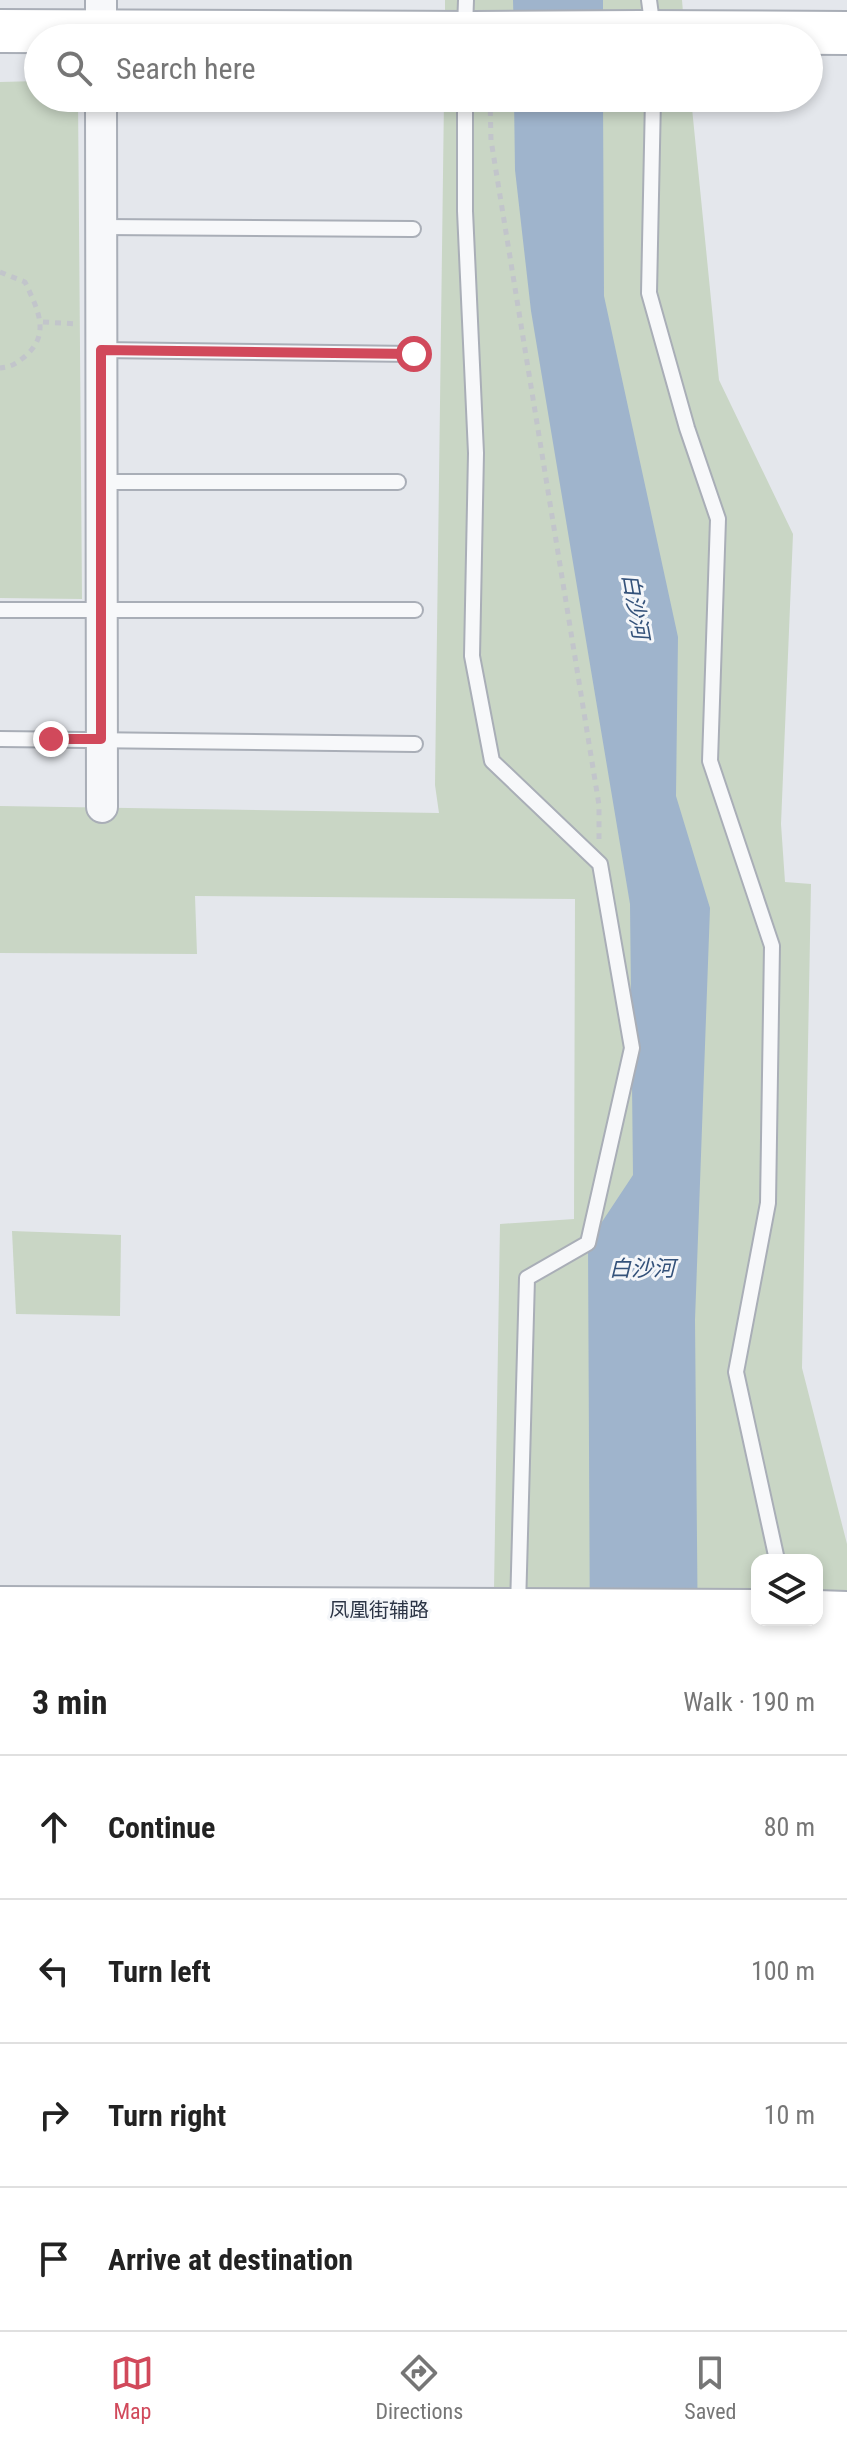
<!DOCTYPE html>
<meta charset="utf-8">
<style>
body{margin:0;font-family:"Roboto Condensed","Noto Sans SC",sans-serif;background:#f6f6f6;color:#222}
.controls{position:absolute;right:24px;bottom:24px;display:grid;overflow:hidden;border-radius:16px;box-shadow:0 4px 12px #0003}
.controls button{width:72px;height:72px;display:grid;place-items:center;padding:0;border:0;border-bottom:2px solid #e0e0e0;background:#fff;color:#222;font:40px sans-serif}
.stop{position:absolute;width:24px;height:24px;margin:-18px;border:6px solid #d1495b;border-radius:50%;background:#fff}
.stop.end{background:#d1495b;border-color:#fff;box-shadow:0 2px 8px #0008}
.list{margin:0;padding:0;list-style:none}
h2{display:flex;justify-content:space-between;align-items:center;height:104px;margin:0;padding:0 32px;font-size:34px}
h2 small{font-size:26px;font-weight:400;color:#767676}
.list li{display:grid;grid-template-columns:52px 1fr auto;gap:24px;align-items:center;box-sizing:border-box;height:144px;padding:0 32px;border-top:2px solid #e0e0e0}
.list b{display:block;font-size:30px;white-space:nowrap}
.list em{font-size:26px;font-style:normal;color:#767676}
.icon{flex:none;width:44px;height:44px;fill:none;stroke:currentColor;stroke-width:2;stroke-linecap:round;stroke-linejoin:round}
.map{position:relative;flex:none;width:847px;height:1650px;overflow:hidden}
.search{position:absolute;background:#fff;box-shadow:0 4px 12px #0003;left:24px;right:24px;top:24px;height:88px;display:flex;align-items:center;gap:20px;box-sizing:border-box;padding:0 28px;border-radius:44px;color:#767676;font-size:30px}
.sheet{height:680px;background:#fff}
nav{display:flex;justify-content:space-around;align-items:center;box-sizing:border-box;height:112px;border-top:2px solid #e0e0e0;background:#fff;font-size:22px;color:#767676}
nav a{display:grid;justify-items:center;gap:4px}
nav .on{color:#d1495b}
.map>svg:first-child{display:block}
.green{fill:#c9d6c5;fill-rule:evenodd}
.water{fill:#9fb4cc}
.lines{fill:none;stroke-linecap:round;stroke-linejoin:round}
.lane-casing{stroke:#a9aeb7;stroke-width:18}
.street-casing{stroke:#a9aeb7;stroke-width:34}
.secondary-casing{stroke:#a9aeb7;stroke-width:46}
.primary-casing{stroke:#a3abb8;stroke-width:48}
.path{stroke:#c2c5cb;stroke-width:5;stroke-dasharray:6 6;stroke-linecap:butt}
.lane{stroke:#f7f8fa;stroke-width:14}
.street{stroke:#f7f8fa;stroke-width:30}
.secondary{stroke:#fff;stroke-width:42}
.primary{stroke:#fff;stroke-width:44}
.secondary-bridge-casing{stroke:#a9aeb7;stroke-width:46;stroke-linecap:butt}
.secondary-bridge{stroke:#fff;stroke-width:42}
.route{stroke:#d1495b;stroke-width:10}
.labels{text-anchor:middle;stroke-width:6;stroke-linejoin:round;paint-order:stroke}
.street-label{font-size:20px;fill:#2b3445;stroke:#f4f6f9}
.water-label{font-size:22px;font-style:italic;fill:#34527a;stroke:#f4f6f9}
</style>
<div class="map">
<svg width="847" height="1650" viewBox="0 0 847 1650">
<rect width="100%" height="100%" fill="#e4e7ec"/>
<!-- green -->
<g class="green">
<polygon points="445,0 682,0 685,38 445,38"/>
<polygon points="38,81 38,98 78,98 82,599 0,598 0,82"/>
<path d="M444,98H691L719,380L793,534L781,824L785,882L811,884L802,1368L847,1544V1650H493L500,1224L574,1219L575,899L195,896L197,954L0,953V806L439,813L435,785ZM757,1560H817V1620H757Z"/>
<polygon points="12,1231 121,1235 120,1316 16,1314"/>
</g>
<!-- water -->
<g class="water">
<polygon points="513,0 603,0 603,38 514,38"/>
<polygon points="514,98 603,98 604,296 678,637 676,796 710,908 695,1320 698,1650 590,1650 588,1243 633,1175 630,904 531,311 515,170"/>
</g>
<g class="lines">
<defs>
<g id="lane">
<polyline points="649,0 653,30"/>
<polyline points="465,28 466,0"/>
<polyline points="465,98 465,211 476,453 472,656 492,761 600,864 632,1048 588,1243 527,1278 518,1607"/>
<polyline points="653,98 649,293 687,428 718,519 710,761 772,946 768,1203 736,1372 777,1560"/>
<polyline points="101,227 413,229"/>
<polyline points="101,350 414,354"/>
<polyline points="101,482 398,482"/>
<polyline points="0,610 415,610"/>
<polyline points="0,739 415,744"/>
</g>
<g id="street">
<polyline points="101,38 101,0"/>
<polyline points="101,98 102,807"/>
</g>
<g id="secondary">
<polyline points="0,31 474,33"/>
<polyline points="641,32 847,33"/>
<polyline points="0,1608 757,1611"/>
<polyline points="817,1612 847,1613"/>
</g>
<polyline id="primary" points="0,1642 847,1645"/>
</defs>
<!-- lane casing -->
<use href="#lane" class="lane-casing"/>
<!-- street casing -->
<use href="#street" class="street-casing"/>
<!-- secondary casing -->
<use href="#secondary" class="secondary-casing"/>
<!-- primary casing -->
<use href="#primary" class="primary-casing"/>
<!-- path -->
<g class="path">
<polyline points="490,98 491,140 599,805 599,839"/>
<path d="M0,272L25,282C38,310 52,335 23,358C15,364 11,367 0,368"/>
<polyline points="43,322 78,324"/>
</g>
<!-- lane -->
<use href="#lane" class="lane"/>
<!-- street -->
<use href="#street" class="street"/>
<!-- secondary -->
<use href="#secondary" class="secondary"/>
<!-- primary -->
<use href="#primary" class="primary"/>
<defs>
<polyline id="secondary-bridge" points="474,33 641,32"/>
</defs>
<!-- secondary-bridge casing -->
<use href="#secondary-bridge" class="secondary-bridge-casing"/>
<!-- secondary-bridge -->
<use href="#secondary-bridge" class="secondary-bridge"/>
</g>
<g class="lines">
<!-- route -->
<polyline class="route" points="51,739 101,739 101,350 414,354"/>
</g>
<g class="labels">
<!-- street labels -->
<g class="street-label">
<text x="379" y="1617">凤凰街辅路</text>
</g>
<!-- water labels -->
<g class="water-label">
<text transform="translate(636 606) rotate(80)" y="8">白沙河</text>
<text x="642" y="1276">白沙河</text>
</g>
</g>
</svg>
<div class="controls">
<button><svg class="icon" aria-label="layers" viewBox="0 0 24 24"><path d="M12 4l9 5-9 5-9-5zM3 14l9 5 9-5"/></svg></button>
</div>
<div class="stop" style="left:414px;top:354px"></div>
<div class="stop end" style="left:51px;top:739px"></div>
<div class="search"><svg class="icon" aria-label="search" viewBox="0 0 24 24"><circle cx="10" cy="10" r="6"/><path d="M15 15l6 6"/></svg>Search here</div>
</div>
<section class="sheet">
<h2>3 min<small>Walk · 190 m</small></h2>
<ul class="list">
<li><svg class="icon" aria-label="ahead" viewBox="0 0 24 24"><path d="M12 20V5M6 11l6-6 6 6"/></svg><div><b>Continue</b></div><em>80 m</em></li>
<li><svg class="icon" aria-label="left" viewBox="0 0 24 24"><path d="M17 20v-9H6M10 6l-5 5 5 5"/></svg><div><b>Turn left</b></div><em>100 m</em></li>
<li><svg class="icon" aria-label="right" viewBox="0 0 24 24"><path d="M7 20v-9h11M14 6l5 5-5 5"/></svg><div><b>Turn right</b></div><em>10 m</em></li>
<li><svg class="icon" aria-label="arrive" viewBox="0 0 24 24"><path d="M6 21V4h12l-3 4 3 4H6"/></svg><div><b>Arrive at destination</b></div></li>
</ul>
</section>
<nav>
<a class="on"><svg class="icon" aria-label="map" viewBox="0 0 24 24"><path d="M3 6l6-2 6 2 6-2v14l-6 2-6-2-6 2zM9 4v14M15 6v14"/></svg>Map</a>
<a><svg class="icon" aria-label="directions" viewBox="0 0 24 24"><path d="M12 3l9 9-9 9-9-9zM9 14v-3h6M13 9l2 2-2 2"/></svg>Directions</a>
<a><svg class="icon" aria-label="saved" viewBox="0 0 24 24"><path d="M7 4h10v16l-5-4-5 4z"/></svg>Saved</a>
</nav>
